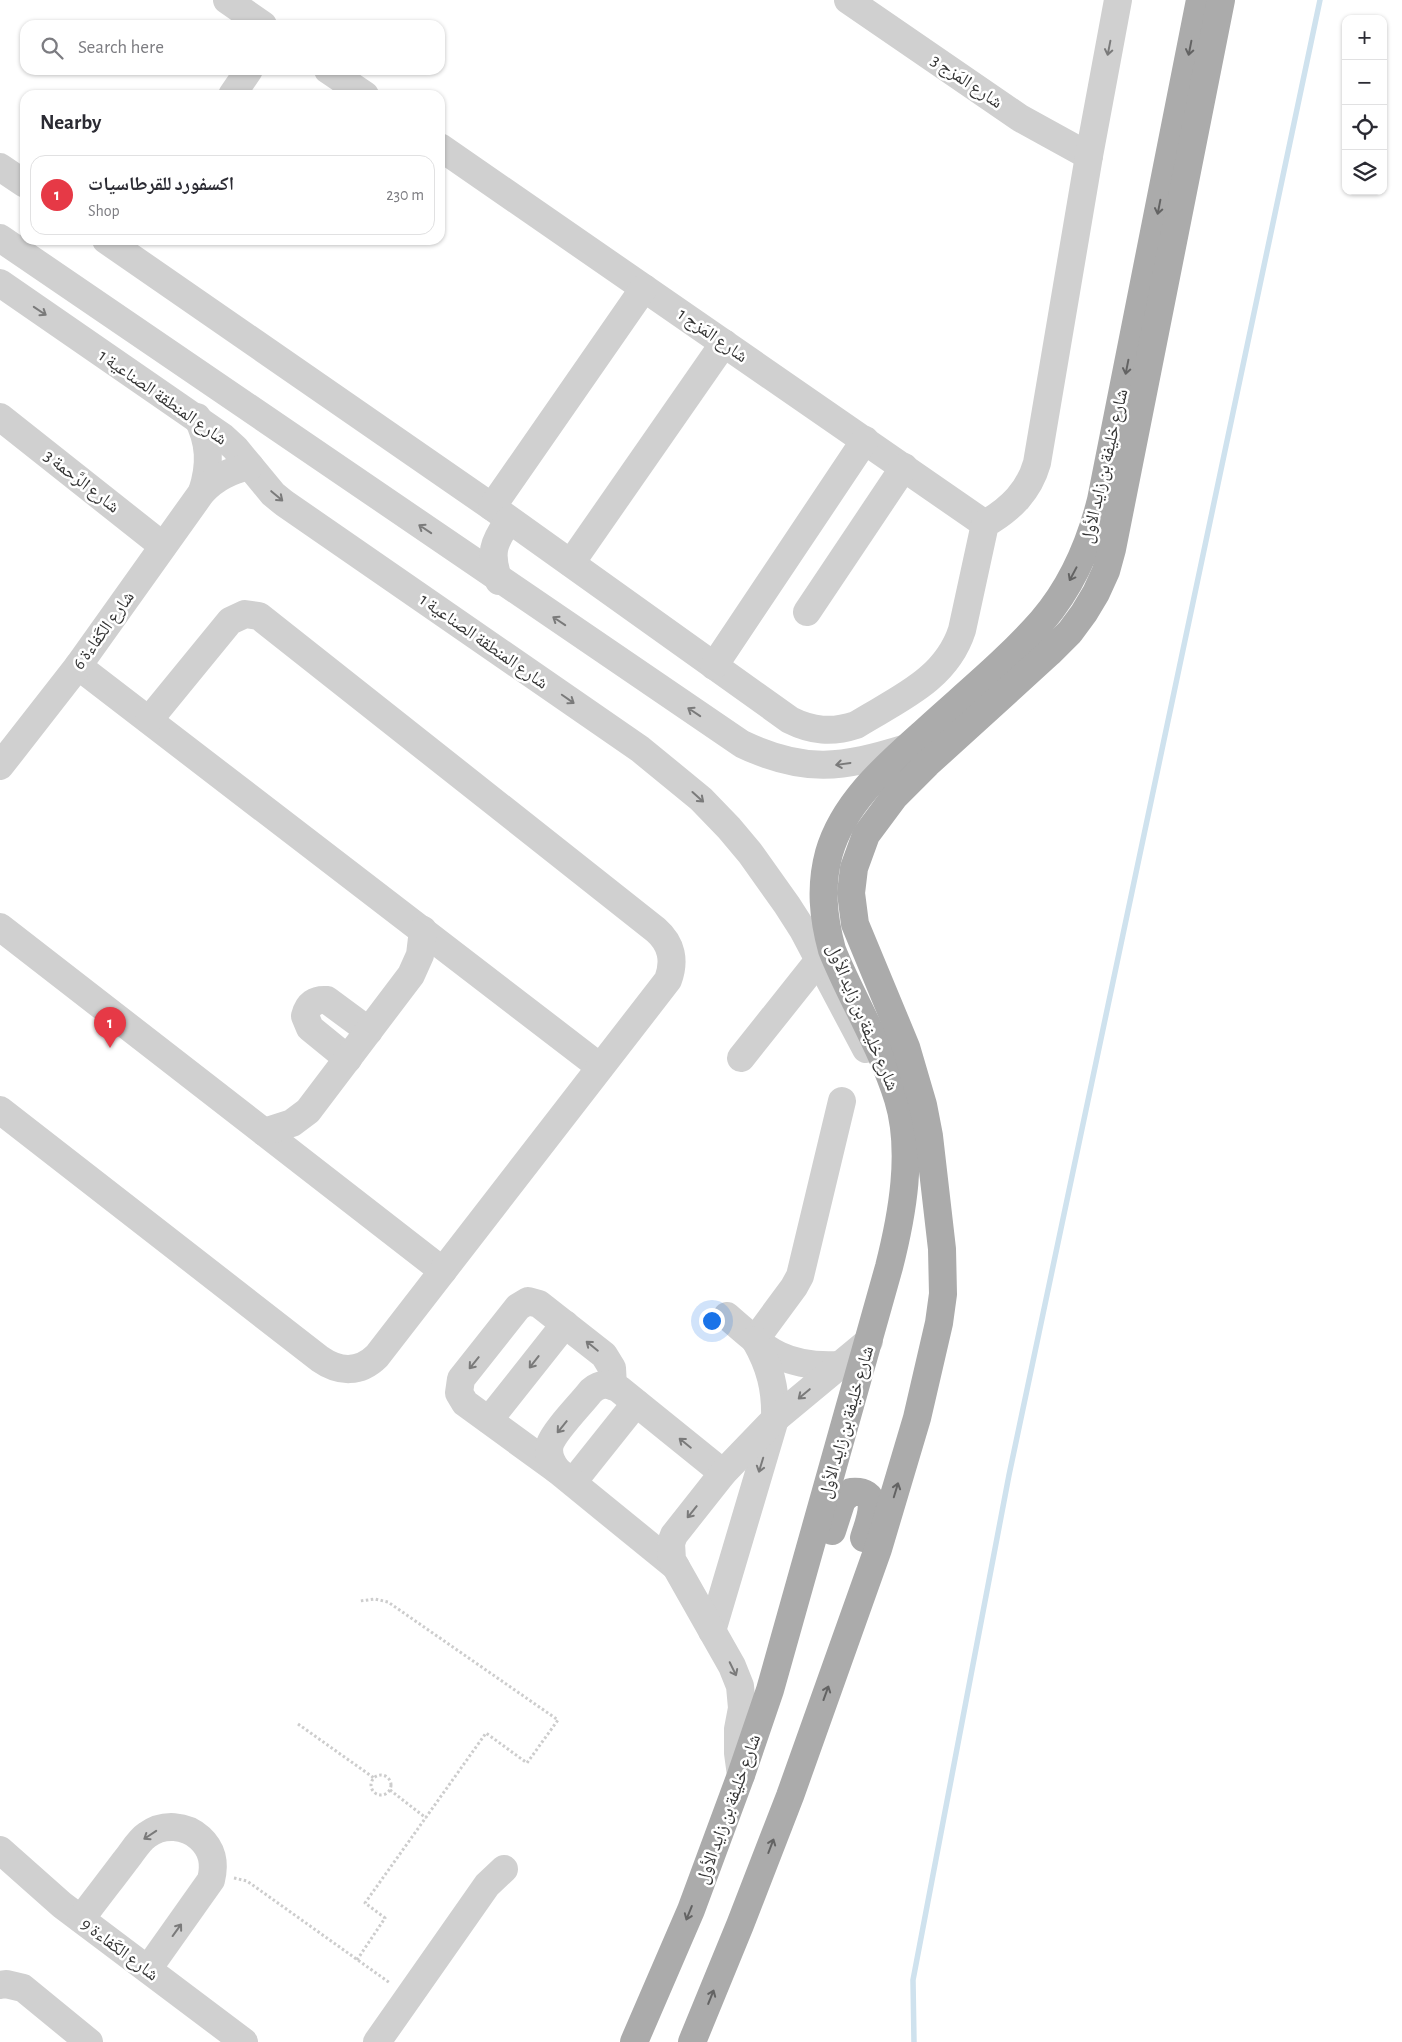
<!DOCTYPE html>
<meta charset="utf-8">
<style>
body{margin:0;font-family:"Alegreya Sans","Noto Naskh Arabic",sans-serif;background:#f7f7f7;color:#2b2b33}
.controls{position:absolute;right:15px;top:15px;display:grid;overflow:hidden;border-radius:10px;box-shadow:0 1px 4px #0004}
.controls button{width:45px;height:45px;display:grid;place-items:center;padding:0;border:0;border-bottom:1px solid #e1e1e2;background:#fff;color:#2b2b33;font:25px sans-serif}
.you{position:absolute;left:711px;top:1320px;width:18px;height:18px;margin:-12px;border:4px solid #fff;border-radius:50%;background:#1a73e8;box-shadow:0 0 0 8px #1a73e833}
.badge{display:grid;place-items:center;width:32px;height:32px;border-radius:50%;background:#e63946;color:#fff;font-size:16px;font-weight:700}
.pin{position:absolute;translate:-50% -41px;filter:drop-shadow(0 1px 2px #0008)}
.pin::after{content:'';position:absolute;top:26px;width:18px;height:15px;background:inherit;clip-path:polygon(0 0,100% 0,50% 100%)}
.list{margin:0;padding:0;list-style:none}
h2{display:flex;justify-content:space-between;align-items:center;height:65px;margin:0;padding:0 20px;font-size:21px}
h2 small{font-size:16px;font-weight:400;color:#7c7c81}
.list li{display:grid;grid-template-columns:32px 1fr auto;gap:15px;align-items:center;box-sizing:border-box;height:80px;margin:0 10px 10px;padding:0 10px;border:1px solid #e1e1e2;border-radius:15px}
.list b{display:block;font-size:19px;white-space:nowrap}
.list p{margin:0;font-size:16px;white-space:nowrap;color:#7c7c81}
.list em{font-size:16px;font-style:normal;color:#7c7c81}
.icon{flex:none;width:28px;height:28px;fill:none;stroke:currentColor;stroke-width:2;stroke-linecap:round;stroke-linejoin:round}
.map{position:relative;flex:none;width:1402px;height:2042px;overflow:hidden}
.search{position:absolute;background:#fff;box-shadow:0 1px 4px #0004;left:20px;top:20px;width:425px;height:55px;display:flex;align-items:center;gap:12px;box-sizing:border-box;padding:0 18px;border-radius:15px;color:#7c7c81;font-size:19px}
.panel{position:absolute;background:#fff;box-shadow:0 1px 4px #0004;left:20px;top:90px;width:425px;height:155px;border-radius:15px}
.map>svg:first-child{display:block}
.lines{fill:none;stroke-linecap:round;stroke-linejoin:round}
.stream{stroke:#cfe2ee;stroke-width:5.5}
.path{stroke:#cdcdcd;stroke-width:3;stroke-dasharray:2.5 2.5;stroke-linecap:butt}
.minor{stroke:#d0d0d0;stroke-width:28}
.major{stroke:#ababab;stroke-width:28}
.oneway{stroke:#7a7a7a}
.oneway2{stroke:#636363}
.labels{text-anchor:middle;stroke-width:5;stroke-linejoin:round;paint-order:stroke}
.street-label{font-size:18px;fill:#333;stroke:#fff}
</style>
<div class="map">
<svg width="1402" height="2042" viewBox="0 0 1402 2042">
<rect width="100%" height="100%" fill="#fff"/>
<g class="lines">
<!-- stream -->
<polyline class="stream" points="914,2042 913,1980 1009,1475 1320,0"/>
<!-- path -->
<g class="path">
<polyline points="298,1724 374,1778"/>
<circle cx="381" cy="1785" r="10"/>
<polyline points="390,1790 426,1818"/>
<polyline points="234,1878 247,1881 390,1983"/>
<polyline points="357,1960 385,1918 365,1903 486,1733 527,1763 558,1720 388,1602 375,1599 360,1601"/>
</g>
<!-- minor -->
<g class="minor">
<polyline points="227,0 263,25"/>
<polyline points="848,0 1020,118 1089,156"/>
<polyline points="328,70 365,95"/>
<polyline points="232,95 249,70"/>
<polyline points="440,147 985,524"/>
<polyline points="0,167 25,184"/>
<path d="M0,238L742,744C805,774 842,768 907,748"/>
<path d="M106,240L492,507L790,720C812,731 832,733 856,725C898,699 946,680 962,630L985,524C1011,509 1029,491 1037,463L1089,156L1118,0"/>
<polyline points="0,283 223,437 235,448 273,494 284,503 640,749 701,799 729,828 750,853 787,905 803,930 866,1049"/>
<polyline points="0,417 163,546"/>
<path d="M197,417C210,442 211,465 202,492"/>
<polyline points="492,507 644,288"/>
<polyline points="571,563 724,343"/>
<path d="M499,581C489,553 493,543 509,520"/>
<polyline points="807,612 904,467"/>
<polyline points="78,666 600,1067"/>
<polyline points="714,666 865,440"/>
<path d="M0,766L78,666L202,492C216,477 230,471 250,466"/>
<polyline points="0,927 443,1271"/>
<polyline points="741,1058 819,960"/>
<path d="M348,1059L310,1028L305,1016C308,1004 315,999 327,1000L369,1031"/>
<path d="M0,1110L320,1359C340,1373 360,1373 377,1356L668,980C675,961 672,944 656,930L259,616L245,614L230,621L149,720"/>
<polyline points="264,1132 292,1123 308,1111 411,975 420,955 423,930"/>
<path d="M727,1316C766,1350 784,1368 839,1365"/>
<polyline points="755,1340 794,1287 800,1276 842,1101"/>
<polyline points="489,1420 565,1324"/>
<polyline points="557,1470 465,1403 459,1393 461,1379 518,1307 528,1301 539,1304 604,1355 612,1368 613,1386"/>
<polyline points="573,1482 636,1403"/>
<path d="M676,1567L557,1470C551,1462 547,1454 550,1444C555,1430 581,1404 591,1391C600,1383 608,1383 619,1389L723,1473"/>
<path d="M712,1631L775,1419C776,1389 770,1366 755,1340"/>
<polyline points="741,1775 738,1753 738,1729 742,1708 740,1686 732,1666 672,1560 671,1543 674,1535 723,1473 775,1419 869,1341"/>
<polyline points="0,1850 62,1905 244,2042"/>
<path d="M81,1919C95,1900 110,1881 125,1861C132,1853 138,1841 147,1835C163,1823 186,1825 200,1838C213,1850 215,1864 211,1880L148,1969"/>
<polyline points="0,1985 6,1984 23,1988 89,2042"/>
<polyline points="377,2042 487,1885 504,1869"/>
</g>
<!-- major -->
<g class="major">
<path d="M832,1531L842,1500L851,1492C884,1489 869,1521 864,1538"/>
<path d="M634,2042L691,1910L741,1775L770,1690L889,1267C902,1216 914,1151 898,1099C882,1047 852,1000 832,950C823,917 820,886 829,853C843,804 884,768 921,735C961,698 1006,662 1042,621C1072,586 1090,544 1101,500L1200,0"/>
<polyline points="692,2042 740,1925 790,1796 878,1549 917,1418 939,1323 943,1294 942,1249 929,1136 923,1105 906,1047 855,924 851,893 854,868 866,835 895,796 927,764 1049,653 1070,632 1084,613 1096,593 1106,571 1112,549 1221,0"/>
</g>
</g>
<!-- one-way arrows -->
<defs><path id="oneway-shaft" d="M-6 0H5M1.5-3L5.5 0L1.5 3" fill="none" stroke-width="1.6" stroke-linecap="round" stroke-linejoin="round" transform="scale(1.25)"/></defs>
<g class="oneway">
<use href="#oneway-shaft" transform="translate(1109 48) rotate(101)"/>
<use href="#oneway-shaft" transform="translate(40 311) rotate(34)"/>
<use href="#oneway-shaft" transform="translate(277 496) rotate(40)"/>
<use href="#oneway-shaft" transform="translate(425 529) rotate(-146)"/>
<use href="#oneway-shaft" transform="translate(559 621) rotate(-146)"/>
<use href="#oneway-shaft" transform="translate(568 699) rotate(35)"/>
<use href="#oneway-shaft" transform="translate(694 712) rotate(-146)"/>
<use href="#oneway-shaft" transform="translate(843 764) rotate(172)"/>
<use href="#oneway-shaft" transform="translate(698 797) rotate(42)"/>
<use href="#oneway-shaft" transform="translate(592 1346) rotate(-141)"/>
<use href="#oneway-shaft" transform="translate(534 1362) rotate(128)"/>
<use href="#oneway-shaft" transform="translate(474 1363) rotate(129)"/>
<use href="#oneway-shaft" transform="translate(804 1394) rotate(140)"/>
<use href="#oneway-shaft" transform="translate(562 1427) rotate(129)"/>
<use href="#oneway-shaft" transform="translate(685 1443) rotate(-141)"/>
<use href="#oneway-shaft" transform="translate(761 1465) rotate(107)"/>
<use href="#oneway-shaft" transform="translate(692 1512) rotate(129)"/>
<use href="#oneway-shaft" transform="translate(733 1669) rotate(64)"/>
<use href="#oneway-shaft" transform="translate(150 1835) rotate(146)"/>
<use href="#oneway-shaft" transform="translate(177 1930) rotate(-54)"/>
</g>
<g class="oneway2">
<use href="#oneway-shaft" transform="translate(1190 48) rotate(101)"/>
<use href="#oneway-shaft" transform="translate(1159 207) rotate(101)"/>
<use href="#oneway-shaft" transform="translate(1127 367) rotate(101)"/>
<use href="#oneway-shaft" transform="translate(1073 574) rotate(118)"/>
<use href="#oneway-shaft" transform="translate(896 1490) rotate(-73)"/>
<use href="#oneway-shaft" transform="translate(826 1693) rotate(-70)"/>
<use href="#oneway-shaft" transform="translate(771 1846) rotate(-69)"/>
<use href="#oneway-shaft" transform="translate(689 1913) rotate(112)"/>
<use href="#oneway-shaft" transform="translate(711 1997) rotate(-68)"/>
</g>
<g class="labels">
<!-- street labels -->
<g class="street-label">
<text transform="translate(967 81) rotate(34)" y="6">شارع المَزج 3</text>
<text transform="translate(713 335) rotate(35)" y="6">شارع المَزج 1</text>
<text transform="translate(163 397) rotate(35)" y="6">شارع المنطقة الصناعية 1</text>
<text transform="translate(1104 466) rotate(-77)" y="6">شارع خليفة بن زايد الأول</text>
<text transform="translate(82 481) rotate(38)" y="6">شارع الرَّحمة 3</text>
<text transform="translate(103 630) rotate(-54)" y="6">شارع الكَفاءة 6</text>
<text transform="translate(484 641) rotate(35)" y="6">شارع المنطقة الصناعية 1</text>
<text transform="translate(863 1017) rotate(67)" y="6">شارع خليفة بن زايد الأول</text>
<text transform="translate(846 1422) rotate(-74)" y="6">شارع خليفة بن زايد الأول</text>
<text transform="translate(728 1809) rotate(-70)" y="6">شارع خليفة بن زايد الأول</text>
<text transform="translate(120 1949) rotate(37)" y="6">شارع الكَفاءة 9</text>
</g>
</g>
</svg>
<div class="controls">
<button>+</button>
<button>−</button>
<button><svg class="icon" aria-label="locate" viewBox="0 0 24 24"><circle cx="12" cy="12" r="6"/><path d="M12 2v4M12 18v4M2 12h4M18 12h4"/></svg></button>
<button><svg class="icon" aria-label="layers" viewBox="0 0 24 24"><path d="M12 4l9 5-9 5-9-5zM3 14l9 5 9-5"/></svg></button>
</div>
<div class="you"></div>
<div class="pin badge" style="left:110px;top:1048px">1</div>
<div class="search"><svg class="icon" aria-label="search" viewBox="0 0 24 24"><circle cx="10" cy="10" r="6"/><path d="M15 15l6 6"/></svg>Search here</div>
<section class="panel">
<h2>Nearby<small></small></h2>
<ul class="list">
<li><span class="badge">1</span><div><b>اكسفورد للقرطاسيات</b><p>Shop</p></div><em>230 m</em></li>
</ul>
</section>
</div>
